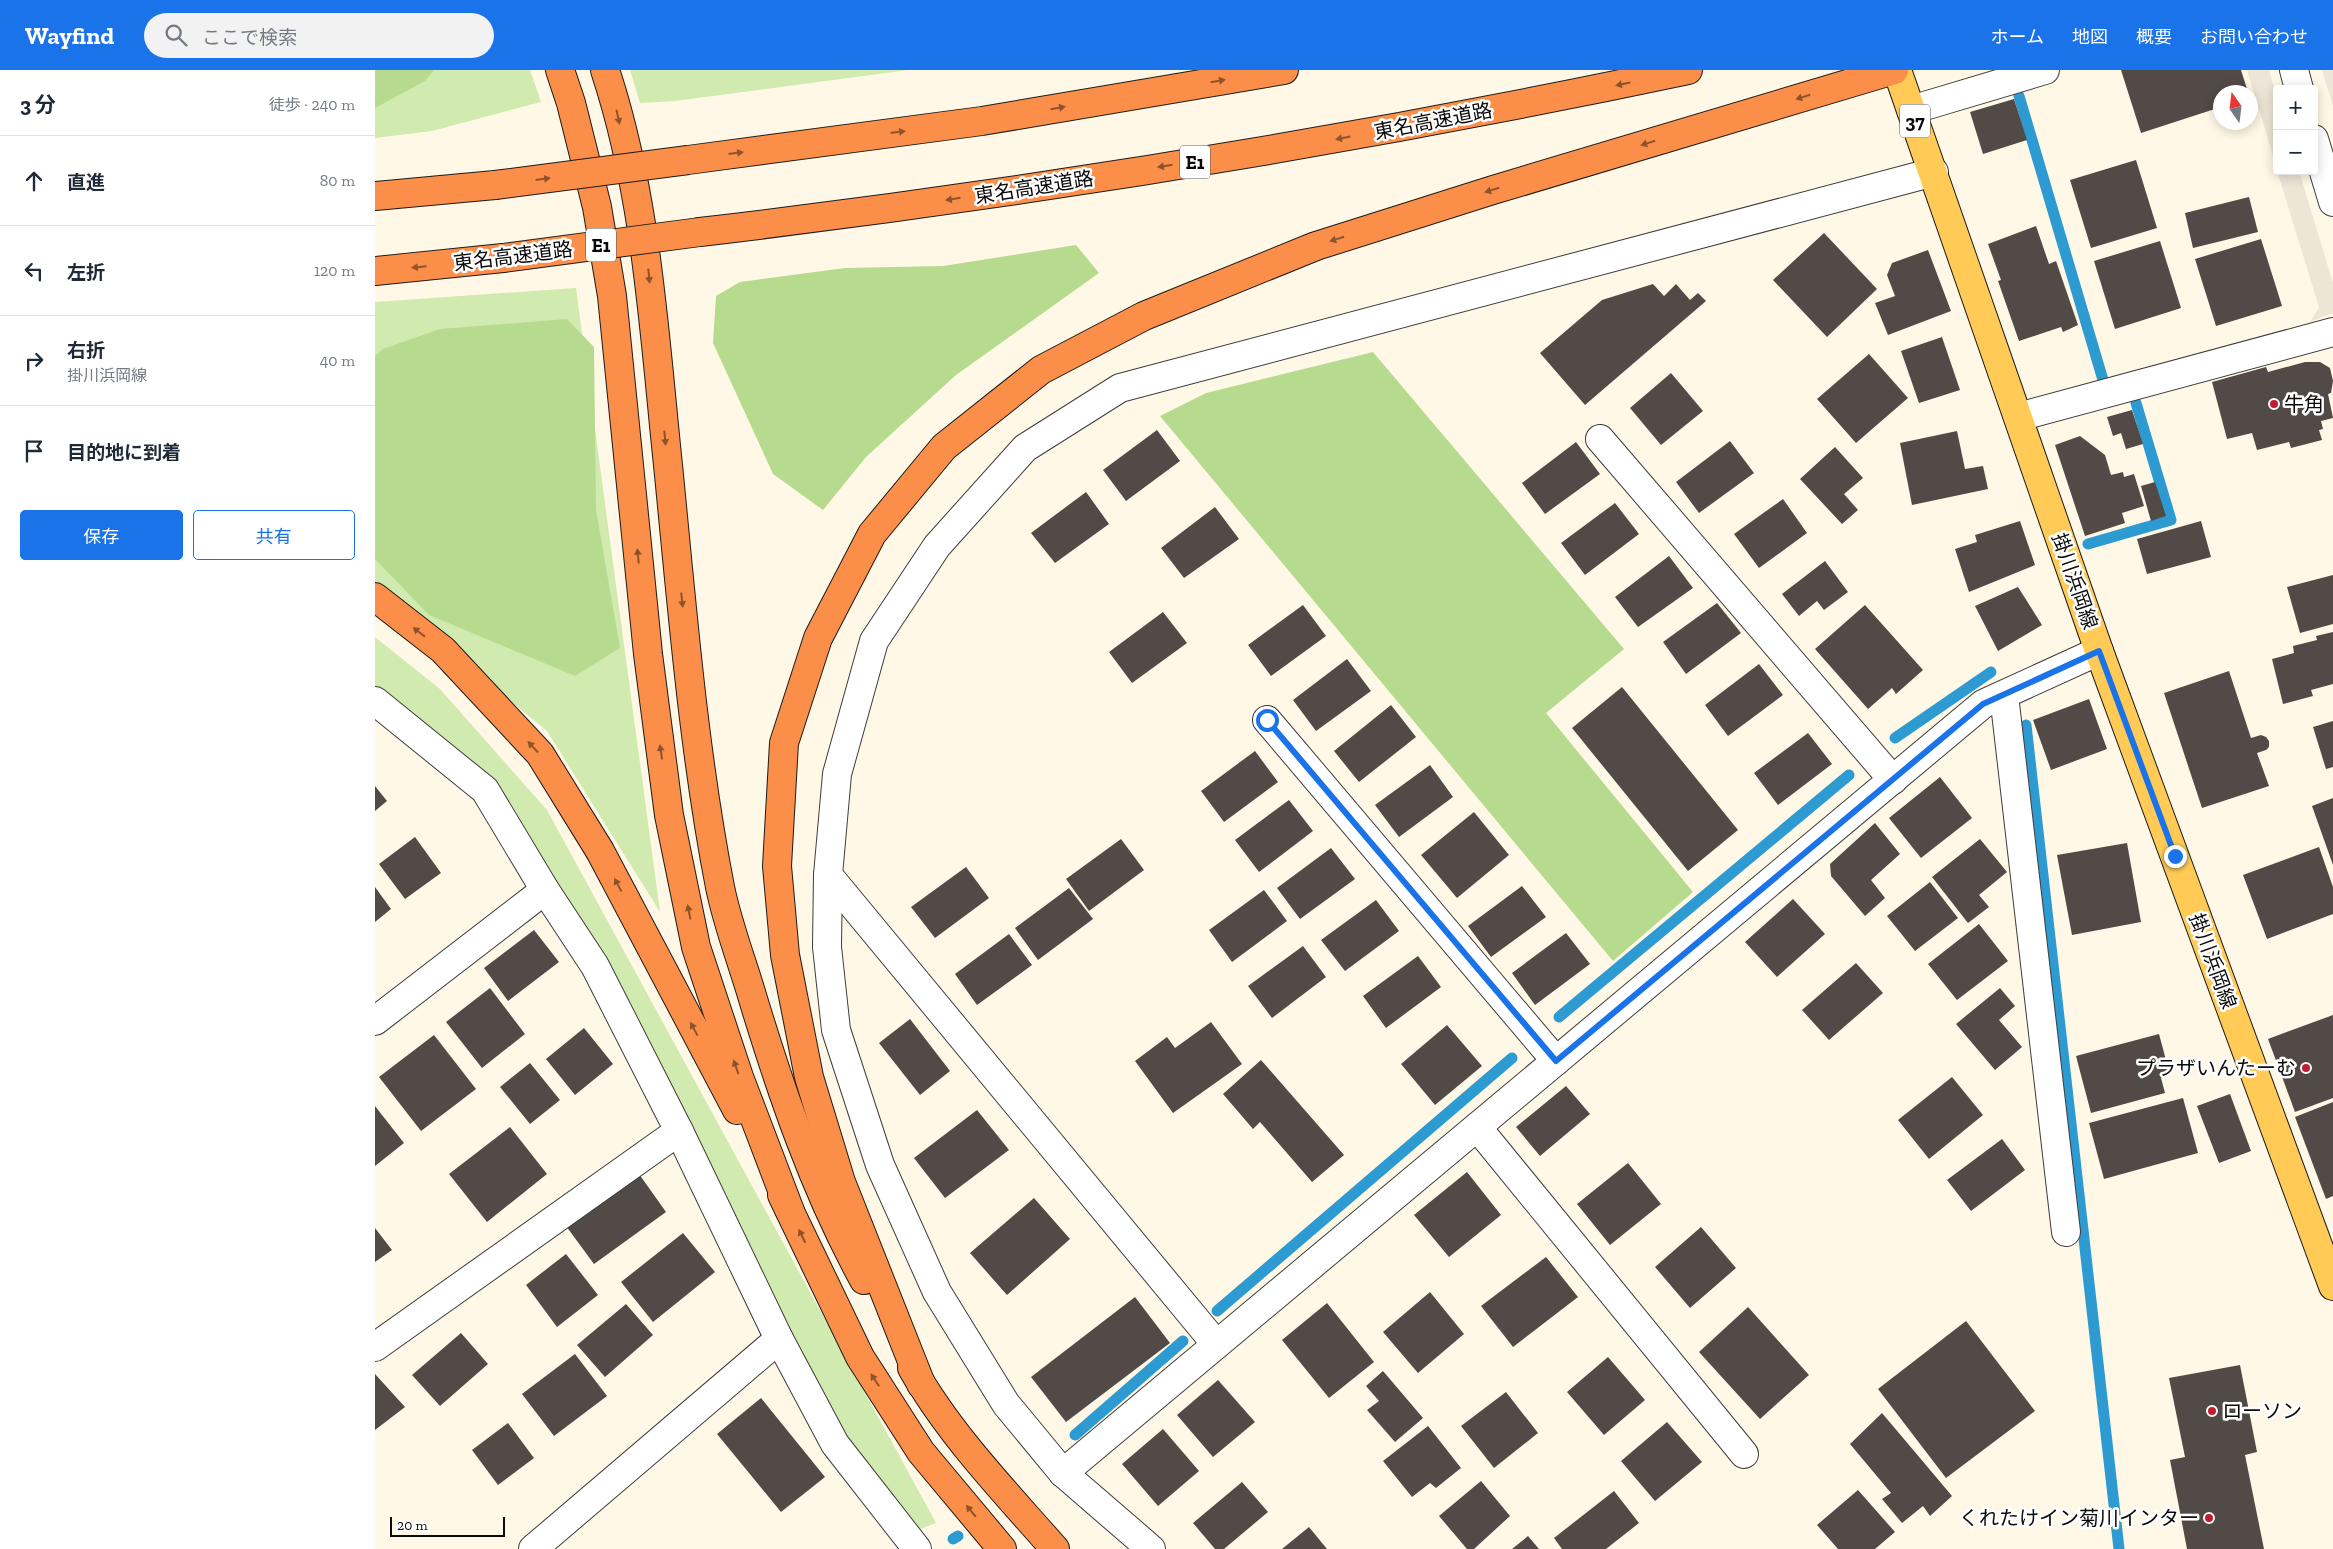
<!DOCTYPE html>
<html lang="ja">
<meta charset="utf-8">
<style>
body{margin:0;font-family:"Zilla Slab","Noto Sans JP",serif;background:#f2f2f3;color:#1f2937}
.controls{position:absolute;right:15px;top:15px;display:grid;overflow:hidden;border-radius:5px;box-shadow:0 2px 12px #0003}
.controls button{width:45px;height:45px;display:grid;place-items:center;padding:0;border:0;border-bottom:1px solid #e0e1e3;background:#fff;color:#1f2937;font:25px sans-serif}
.compass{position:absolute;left:1838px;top:15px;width:45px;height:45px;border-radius:50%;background:#fff;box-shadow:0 2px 12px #0003;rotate:346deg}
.scale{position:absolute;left:15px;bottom:12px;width:115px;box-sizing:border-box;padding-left:5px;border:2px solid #0a0a0a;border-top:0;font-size:14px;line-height:18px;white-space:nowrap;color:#0a0a0a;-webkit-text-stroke:4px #fff;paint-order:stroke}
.stop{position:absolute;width:15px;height:15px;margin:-11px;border:4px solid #1a73e8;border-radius:50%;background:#fff}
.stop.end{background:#1a73e8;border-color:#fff;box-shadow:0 1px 5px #0008}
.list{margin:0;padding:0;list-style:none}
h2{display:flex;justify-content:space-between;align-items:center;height:65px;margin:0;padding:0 20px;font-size:21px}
h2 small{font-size:16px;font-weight:400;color:#747a83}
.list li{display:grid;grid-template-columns:32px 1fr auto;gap:15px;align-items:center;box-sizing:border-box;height:90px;padding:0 20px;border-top:1px solid #e0e1e3}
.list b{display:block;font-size:19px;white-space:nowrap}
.list p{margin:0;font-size:16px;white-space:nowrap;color:#747a83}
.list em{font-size:16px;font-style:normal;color:#747a83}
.actions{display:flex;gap:10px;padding:15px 20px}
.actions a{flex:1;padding:11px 0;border:1px solid #1a73e8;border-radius:5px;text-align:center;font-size:18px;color:#1a73e8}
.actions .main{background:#1a73e8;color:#fff}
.icon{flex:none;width:28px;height:28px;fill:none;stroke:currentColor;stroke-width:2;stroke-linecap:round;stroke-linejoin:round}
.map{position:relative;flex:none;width:1958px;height:1479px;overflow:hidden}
header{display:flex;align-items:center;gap:30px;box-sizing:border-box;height:70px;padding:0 25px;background:#1a73e8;color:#fff}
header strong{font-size:24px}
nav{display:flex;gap:28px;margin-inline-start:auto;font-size:18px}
.search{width:350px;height:45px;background:#f2f2f3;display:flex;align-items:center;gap:12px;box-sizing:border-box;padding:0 18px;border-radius:28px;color:#747a83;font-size:19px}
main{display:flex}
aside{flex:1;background:#fff}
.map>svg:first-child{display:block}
.green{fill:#d1eaaf}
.forest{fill:#b6db8e}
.plaza{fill:#ede6d7}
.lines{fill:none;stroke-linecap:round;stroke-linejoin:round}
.stream{stroke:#2d9bd2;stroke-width:11}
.building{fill:#524a46}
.minor-casing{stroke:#3d3d3d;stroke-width:30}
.tertiary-casing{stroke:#3d3d3d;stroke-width:30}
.primary-casing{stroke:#1b1b1b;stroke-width:30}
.motorway-casing{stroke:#1b1b1b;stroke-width:30}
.minor{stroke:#fff;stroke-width:28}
.tertiary{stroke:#fff;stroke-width:28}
.primary{stroke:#ffcb56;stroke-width:28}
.motorway{stroke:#fb8e48;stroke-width:28}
.motorway-bridge-casing{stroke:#1b1b1b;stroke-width:30;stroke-linecap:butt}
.motorway-bridge{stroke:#fb8e48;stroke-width:28}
.oneway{fill:#8f532c}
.route{stroke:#1a73e8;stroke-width:6}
.poi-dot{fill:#bd1e30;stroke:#fff;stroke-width:2}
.labels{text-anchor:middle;stroke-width:5;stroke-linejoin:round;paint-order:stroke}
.shield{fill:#fff;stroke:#545454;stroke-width:1}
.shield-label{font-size:19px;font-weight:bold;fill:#0a0a0a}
.street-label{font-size:20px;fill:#0a0a0a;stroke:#fff}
.poi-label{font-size:20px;fill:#0a0a0a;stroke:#fff;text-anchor:start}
</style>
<header>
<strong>Wayfind</strong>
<div class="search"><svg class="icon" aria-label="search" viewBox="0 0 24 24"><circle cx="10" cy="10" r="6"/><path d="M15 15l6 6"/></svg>ここで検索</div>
<nav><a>ホーム</a><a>地図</a><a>概要</a><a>お問い合わせ</a></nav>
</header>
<main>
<aside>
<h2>3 分<small>徒歩 · 240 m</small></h2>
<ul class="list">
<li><svg class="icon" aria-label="ahead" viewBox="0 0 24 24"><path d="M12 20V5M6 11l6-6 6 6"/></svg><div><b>直進</b></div><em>80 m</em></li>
<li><svg class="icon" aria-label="left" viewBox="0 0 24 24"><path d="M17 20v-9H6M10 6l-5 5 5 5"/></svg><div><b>左折</b></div><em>120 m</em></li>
<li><svg class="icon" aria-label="right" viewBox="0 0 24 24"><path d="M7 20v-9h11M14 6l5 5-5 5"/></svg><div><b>右折</b><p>掛川浜岡線</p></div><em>40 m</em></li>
<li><svg class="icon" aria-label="arrive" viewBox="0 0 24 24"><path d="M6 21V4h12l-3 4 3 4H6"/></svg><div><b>目的地に到着</b></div></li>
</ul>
<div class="actions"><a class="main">保存</a><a>共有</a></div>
</aside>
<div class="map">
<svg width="1958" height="1479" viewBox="0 0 1958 1479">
<rect width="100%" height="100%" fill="#fff8e6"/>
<!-- green -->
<g class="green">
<polygon points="0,0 155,0 166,32 57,61 0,68"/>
<polygon points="255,0 533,0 300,31 265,33"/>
<polygon points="201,218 285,842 172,661 0,520 0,232"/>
<polygon points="0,567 65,619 172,740 561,1453 530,1465 430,1327 334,1123 129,752 0,628"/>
</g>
<!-- forest -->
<g class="forest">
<polygon points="0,0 59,0 50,11 0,38"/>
<polygon points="701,175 724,203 581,305 491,387 448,440 398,404 338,273 341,226 365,212 470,198 568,196"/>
<polygon points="192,249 219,277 221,440 245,578 200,606 54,545 0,489 0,286 8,279 65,259"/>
<polygon points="998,282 1249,579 1171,643 1318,822 1238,891 785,346 831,323"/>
</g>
<!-- plaza -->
<g class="plaza">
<polygon points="1872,0 1894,0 1902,27 1902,99"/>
<polygon points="1947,0 1958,0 1958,36"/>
<polygon points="1902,101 1924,101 1958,213 1958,243 1935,252 1944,237"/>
</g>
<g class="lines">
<!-- stream -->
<g class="stream">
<polyline points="1644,26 1728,310"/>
<polyline points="1713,474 1796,450 1761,333"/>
<polyline points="1651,655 1744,1479"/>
<polyline points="1520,668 1616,602"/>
<polyline points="1184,947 1474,705"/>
<polyline points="842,1241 1137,988"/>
<polyline points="700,1365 808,1271"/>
<polyline points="578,1469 583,1466"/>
</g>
</g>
<!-- building -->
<g class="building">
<polygon points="1746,0 1866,0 1873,22 1846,22 1846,37 1766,63"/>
<polygon points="1639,29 1652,70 1608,84 1595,42"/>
<polygon points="1761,90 1782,158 1716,178 1695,110"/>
<polygon points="1874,127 1883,162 1818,178 1810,143"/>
<polygon points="1661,156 1674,194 1681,191 1703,255 1688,262 1686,257 1644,271 1623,211 1626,210 1613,174"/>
<polygon points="1449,163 1502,219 1452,267 1398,210"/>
<polygon points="1886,169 1907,236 1841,256 1820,189"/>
<polygon points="1785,171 1806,238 1740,259 1719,191"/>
<polygon points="1553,180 1576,241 1513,265 1500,233 1520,226 1512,205 1517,193"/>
<polygon points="1278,214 1289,226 1301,214 1315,230 1323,223 1331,231 1210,335 1165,283 1227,230"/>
<polygon points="1567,267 1585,320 1544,333 1526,281"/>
<polygon points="1494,284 1533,328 1481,373 1442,329"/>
<polygon points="1930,292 1945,292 1955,298 1958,311 1956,323 1953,324 1958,348 1946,351 1948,359 1944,360 1947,370 1916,378 1914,372 1882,380 1877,363 1852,369 1837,312 1891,297 1893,302"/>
<polygon points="1296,303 1328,341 1286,375 1255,338"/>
<polygon points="1757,340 1768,374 1751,379 1746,363 1738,366 1732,347"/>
<polygon points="782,360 805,391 751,431 728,400"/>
<polygon points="1582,361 1590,399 1608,396 1613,419 1537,435 1525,373"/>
<polygon points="1705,366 1730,385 1736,405 1748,402 1749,407 1759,404 1769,436 1747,443 1750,453 1710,466 1680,375"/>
<polygon points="1355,371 1379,403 1324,443 1301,412"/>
<polygon points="1201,372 1225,404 1170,444 1147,413"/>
<polygon points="1460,377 1488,408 1469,424 1483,440 1467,454 1425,409"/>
<polygon points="1780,412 1791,446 1776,451 1766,416"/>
<polygon points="711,422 734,454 680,493 656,463"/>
<polygon points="1408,429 1432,463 1384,498 1359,464"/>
<polygon points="1240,433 1264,464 1210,505 1186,473"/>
<polygon points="840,437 864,469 809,508 786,478"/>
<polygon points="1645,451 1660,495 1594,522 1580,479 1602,472 1600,465"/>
<polygon points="1826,451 1836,487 1772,504 1762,469"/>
<polygon points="1294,486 1318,518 1263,557 1240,527"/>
<polygon points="1450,491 1473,522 1449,540 1442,531 1424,546 1407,524"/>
<polygon points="1958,505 1958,554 1925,563 1912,517"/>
<polygon points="1643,517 1667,555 1623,581 1600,536"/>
<polygon points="1342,533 1366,563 1311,604 1288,572"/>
<polygon points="928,535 951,566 896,606 873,575"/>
<polygon points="1490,535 1548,600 1521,624 1517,618 1493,639 1440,579"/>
<polygon points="788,542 812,573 757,613 734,582"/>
<polygon points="1958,562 1958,614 1936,620 1938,626 1908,634 1897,589 1919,583 1918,576 1942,570 1941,566"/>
<polygon points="972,589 996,621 941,661 918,630"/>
<polygon points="1384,594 1408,625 1353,666 1330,635"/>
<polygon points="1854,601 1876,668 1886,665 1891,667 1894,671 1894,677 1891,680 1882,683 1894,716 1827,738 1789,623"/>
<polygon points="1247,617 1363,760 1313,801 1197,658"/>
<polygon points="1714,629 1732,679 1676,700 1658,650"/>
<polygon points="1016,635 1041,667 984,712 959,681"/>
<polygon points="1958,651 1958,697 1951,699 1938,657"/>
<polygon points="1433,663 1457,694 1403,735 1379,703"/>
<polygon points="880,681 903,712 849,752 826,721"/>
<polygon points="1055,695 1078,727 1024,767 1000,735"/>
<polygon points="1565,707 1597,748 1546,788 1514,748"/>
<polygon points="0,716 12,731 0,741"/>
<polygon points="1958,728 1958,795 1937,736"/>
<polygon points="914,730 938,761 884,802 860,770"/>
<polygon points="1099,742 1134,785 1082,828 1046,785"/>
<polygon points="1500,753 1525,784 1496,810 1510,828 1490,846 1456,806 1455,794"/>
<polygon points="40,767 66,803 30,829 4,794"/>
<polygon points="746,769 769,800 714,841 691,809"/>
<polygon points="1605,769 1632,802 1604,825 1614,837 1593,853 1557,807"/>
<polygon points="1752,773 1766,852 1697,865 1682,785"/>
<polygon points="1944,777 1958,817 1958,844 1892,869 1868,805"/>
<polygon points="956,778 980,809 925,849 902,818"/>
<polygon points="591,797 614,828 560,868 536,837"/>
<polygon points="1555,812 1583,848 1540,881 1512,846"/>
<polygon points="1147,816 1171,847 1116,887 1093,856"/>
<polygon points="0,817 16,839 0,852"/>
<polygon points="694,818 718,849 663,890 640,858"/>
<polygon points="889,820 912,851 857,892 834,860"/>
<polygon points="1418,829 1450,864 1402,907 1370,872"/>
<polygon points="1001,830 1024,861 970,901 946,870"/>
<polygon points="1604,854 1633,891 1582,930 1553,894"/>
<polygon points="159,860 184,892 133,931 109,898"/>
<polygon points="1191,863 1215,894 1160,935 1137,903"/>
<polygon points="634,864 657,895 602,935 580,904"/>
<polygon points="928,876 951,907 897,948 873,916"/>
<polygon points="1043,886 1066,917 1011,958 988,926"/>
<polygon points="1481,893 1508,923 1454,970 1427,940"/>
<polygon points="115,918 150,964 107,998 71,952"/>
<polygon points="1625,918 1640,936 1624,950 1647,977 1620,1000 1581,954"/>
<polygon points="1958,945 1958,1028 1920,1042 1893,969"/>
<polygon points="535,949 575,1001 545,1025 504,973"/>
<polygon points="836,952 867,994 798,1043 760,991 792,967 800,978"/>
<polygon points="1072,955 1107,996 1060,1035 1026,994"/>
<polygon points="209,958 238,994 200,1025 171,989"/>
<polygon points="1784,964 1795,1005 1786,1008 1790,1023 1716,1043 1701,986"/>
<polygon points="59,965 101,1019 46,1061 4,1007"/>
<polygon points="886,990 969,1085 937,1112 885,1052 878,1059 848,1024"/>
<polygon points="155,993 185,1030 155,1054 125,1017"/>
<polygon points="1577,1007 1608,1045 1554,1089 1523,1050"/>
<polygon points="1191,1016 1215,1044 1165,1086 1141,1057"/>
<polygon points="1855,1024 1876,1081 1844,1093 1822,1036"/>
<polygon points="1808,1028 1823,1083 1729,1109 1714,1053"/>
<polygon points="1958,1032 1958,1126 1951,1129 1920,1047"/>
<polygon points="0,1036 29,1073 0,1096"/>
<polygon points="602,1040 634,1080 570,1128 539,1088"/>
<polygon points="135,1057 172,1104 112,1152 74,1104"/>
<polygon points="1627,1069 1650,1100 1596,1141 1572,1110"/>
<polygon points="1253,1093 1286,1134 1235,1175 1202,1134"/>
<polygon points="1092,1102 1126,1145 1074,1187 1039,1145"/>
<polygon points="264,1104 291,1142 219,1194 191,1156"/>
<polygon points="659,1128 695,1169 632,1225 595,1183"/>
<polygon points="1326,1157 1361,1198 1315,1238 1280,1197"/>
<polygon points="0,1158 17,1180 0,1192"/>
<polygon points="308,1163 340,1202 278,1252 246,1212"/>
<polygon points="191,1184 223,1225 182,1257 151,1215"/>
<polygon points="1171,1187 1203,1227 1138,1277 1106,1236"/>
<polygon points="1055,1222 1089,1264 1043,1303 1008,1262"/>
<polygon points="760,1227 795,1273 691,1352 656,1307"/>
<polygon points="952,1233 999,1292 954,1328 907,1270"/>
<polygon points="251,1234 278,1265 230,1307 202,1275"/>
<polygon points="1373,1237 1434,1305 1385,1349 1324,1282"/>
<polygon points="1591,1251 1660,1341 1571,1408 1503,1319"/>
<polygon points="86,1263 113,1294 65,1336 37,1305"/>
<polygon points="200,1284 232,1326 179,1366 147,1324"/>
<polygon points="1233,1287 1270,1330 1229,1365 1192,1322"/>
<polygon points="1865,1295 1882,1382 1870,1385 1889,1479 1812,1479 1795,1390 1810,1387 1794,1308"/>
<polygon points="1008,1301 1048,1348 1020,1372 992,1340 1004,1331 991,1316"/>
<polygon points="0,1304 30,1337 0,1360"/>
<polygon points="843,1310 880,1352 838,1387 802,1345"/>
<polygon points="1131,1322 1163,1363 1119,1398 1086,1356"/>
<polygon points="386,1328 450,1407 406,1442 342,1364"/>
<polygon points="1507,1343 1577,1426 1555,1446 1548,1436 1527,1453 1507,1429 1516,1423 1475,1374"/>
<polygon points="1292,1352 1327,1392 1280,1431 1246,1391"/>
<polygon points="133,1353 159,1388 123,1415 97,1380"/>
<polygon points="1053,1356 1086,1398 1061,1418 1055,1413 1037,1427 1008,1391"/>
<polygon points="788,1359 824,1401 783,1436 747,1394"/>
<polygon points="1106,1411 1135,1446 1099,1479 1092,1479 1064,1446"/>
<polygon points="867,1412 893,1442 849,1479 840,1479 818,1453"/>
<polygon points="1483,1420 1520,1462 1500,1479 1463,1479 1442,1455"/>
<polygon points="1239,1421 1264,1453 1231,1479 1187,1479 1179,1468"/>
<polygon points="934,1457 952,1479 907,1479"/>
<polygon points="1153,1466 1164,1479 1137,1479"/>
</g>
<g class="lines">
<defs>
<g id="minor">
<polyline points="1536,40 1670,0"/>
<polyline points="1643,347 1958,262"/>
<polyline points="1225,369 1518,710"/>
<polyline points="1629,625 1691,1162"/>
<polyline points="0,631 110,720 170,820 220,896 304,1061 404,1269 460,1374 542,1479"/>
<polyline points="892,650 1181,991"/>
<polyline points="453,805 841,1274"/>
<polyline points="0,951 170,820"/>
<polyline points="1102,1057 1369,1384"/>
<polyline points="0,1277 304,1061"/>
<polyline points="688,1403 1608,634 1724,581"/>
<polyline points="158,1479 404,1269"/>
<polyline points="776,1479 688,1403 631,1334 562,1222 505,1095 461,960 452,877 453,805 462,704 499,571 562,476 650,378 745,318 1559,102"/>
</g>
<g id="tertiary">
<polyline points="1919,0 1924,19"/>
<polyline points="1939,69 1958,132"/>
</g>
<polyline id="primary" points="1522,0 1724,581 1958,1216"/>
<g id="motorway">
<polyline points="185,0 196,33 222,137 237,226 273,584 294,745 321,877 364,1007 415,1141"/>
<path d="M230,0C272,127 279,262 293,395C307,536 318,678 345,817C352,852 365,886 375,919C405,1019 439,1119 489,1210"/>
<polyline points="313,90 607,51 909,0"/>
<polyline points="0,126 120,115"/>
<path d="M325,162C656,123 986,69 1313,0"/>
<polyline points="0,201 128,188"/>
<polyline points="0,527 68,580 165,684 225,781 362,1040"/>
<polyline points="407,1125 485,1287 546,1382 627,1479"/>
<path d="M537,1298C574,1364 631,1423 680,1479"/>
<polyline points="546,1314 466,1112 434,1007 410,885 402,796 409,673 443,568 497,464 569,377 666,300 769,246 941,176 1118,120 1519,0"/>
</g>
</defs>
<!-- minor casing -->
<use href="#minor" class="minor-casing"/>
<!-- tertiary casing -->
<use href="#tertiary" class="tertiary-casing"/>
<!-- primary casing -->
<use href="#primary" class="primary-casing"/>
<!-- motorway casing -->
<use href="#motorway" class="motorway-casing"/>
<!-- minor -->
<use href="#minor" class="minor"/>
<!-- tertiary -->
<use href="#tertiary" class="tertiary"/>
<!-- primary -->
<use href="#primary" class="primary"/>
<!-- motorway -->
<use href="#motorway" class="motorway"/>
<defs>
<g id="motorway-bridge">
<polyline points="120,115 313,90"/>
<polyline points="128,188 325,162"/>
</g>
</defs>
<!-- motorway-bridge casing -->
<use href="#motorway-bridge" class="motorway-bridge-casing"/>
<!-- motorway-bridge -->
<use href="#motorway-bridge" class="motorway-bridge"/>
</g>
<!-- one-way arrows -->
<defs><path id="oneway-solid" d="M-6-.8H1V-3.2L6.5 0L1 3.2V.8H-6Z" transform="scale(1.25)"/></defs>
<g class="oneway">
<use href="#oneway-solid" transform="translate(843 11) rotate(-10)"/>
<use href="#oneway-solid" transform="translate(1248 14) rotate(168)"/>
<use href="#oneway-solid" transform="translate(1428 27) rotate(163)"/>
<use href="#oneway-solid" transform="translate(683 38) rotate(-10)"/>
<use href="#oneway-solid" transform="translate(243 47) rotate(78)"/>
<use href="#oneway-solid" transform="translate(523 62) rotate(-7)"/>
<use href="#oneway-solid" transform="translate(968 68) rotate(169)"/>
<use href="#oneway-solid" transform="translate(1273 73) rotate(163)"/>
<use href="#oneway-solid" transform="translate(361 83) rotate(-7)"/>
<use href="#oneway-solid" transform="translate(790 96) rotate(171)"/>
<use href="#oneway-solid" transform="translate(168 109) rotate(-7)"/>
<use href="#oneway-solid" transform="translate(1117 120) rotate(163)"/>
<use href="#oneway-solid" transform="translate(578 129) rotate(171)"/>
<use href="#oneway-solid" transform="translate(962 169) rotate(162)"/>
<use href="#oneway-solid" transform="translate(44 197) rotate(174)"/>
<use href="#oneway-solid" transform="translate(274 206) rotate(84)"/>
<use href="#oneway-solid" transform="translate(290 368) rotate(84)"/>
<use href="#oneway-solid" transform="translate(263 486) rotate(-96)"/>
<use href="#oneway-solid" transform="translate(307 530) rotate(84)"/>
<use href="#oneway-solid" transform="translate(44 562) rotate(-142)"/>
<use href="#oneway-solid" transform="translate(158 677) rotate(-133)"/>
<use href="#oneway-solid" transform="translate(286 682) rotate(-98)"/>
<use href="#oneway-solid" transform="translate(243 815) rotate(-118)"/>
<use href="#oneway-solid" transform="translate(314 842) rotate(-101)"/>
<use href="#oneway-solid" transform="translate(319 959) rotate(-118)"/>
<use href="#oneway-solid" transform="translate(361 997) rotate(-109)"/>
<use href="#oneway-solid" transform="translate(427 1166) rotate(-116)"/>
<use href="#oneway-solid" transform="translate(500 1310) rotate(-123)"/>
<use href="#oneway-solid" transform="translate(596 1441) rotate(-130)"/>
</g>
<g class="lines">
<!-- route -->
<polyline class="route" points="892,650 1181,991 1608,634 1724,581 1800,786"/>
</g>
<!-- markers -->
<g class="poi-dot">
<circle cx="1899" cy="334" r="5"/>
<circle cx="1931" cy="998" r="5"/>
<circle cx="1837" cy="1341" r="5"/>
<circle cx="1834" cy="1448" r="5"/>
</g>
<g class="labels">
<!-- shield labels -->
<g class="shield">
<rect x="1525" y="34.5" width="30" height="33" rx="4"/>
<rect x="805" y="75.5" width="30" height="33" rx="4"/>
<rect x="211" y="158.5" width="30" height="33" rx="4"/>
</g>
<g class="shield-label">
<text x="1540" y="58">37</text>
<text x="820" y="99">E1</text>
<text x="226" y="182">E1</text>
</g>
<!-- street labels -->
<g class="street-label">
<text transform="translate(1058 51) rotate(-11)" y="7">東名高速道路</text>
<text transform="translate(659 117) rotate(-9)" y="7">東名高速道路</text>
<text transform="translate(138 186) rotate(-7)" y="7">東名高速道路</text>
<text transform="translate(1700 511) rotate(71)" y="7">掛川浜岡線</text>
<text transform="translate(1838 891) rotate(70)" y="7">掛川浜岡線</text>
</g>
<!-- poi labels -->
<g class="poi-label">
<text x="1909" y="341">牛角</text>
<text x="1921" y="1005" text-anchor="end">プラザいんたーむ</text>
<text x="1847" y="1348">ローソン</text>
<text x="1824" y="1455" text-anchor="end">くれたけイン菊川インター</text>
</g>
</g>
</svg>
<div class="controls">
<button>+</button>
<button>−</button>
</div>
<svg class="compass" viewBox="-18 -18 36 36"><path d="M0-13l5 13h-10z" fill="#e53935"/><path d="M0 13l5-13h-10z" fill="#747a83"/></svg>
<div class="scale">20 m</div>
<div class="stop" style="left:892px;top:650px"></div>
<div class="stop end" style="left:1800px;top:786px"></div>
</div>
</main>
